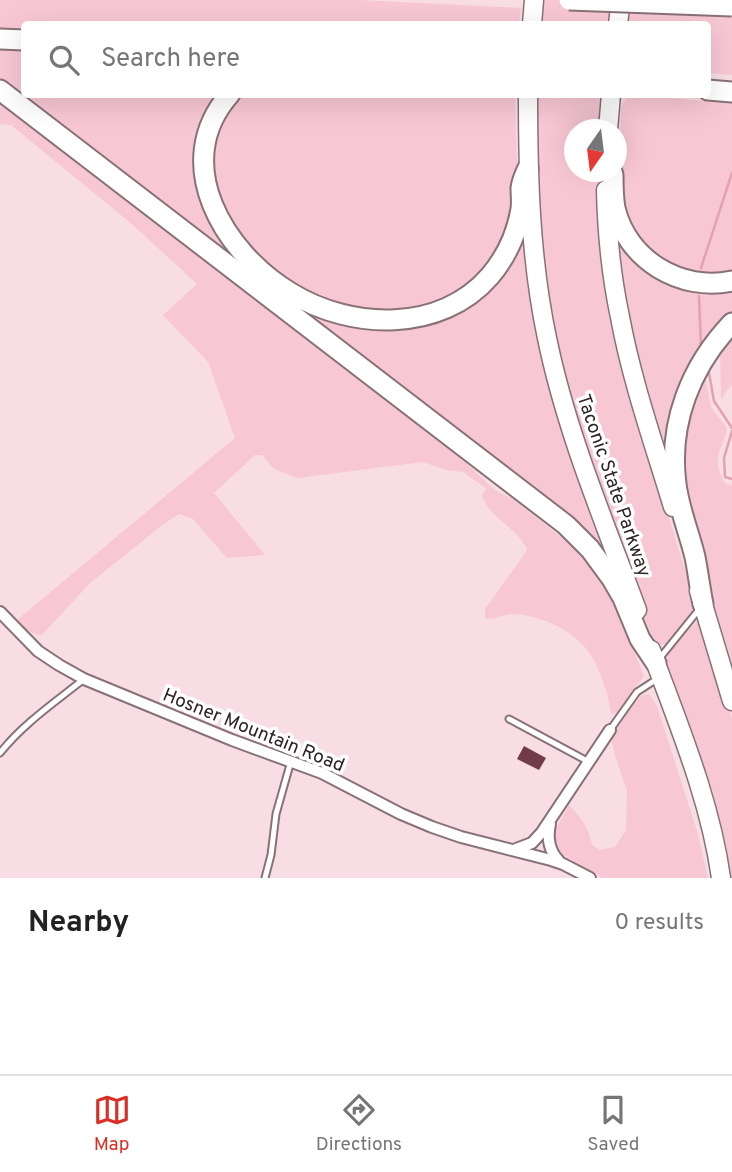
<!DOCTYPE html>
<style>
body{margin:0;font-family:Overpass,sans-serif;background:#f2f2f2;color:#222}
.compass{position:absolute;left:564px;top:119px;width:63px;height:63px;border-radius:50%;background:#fff;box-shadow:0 7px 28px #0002;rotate:194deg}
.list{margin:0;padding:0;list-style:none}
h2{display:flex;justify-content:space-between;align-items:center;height:91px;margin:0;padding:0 28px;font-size:30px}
h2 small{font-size:23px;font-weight:400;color:#767676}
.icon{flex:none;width:38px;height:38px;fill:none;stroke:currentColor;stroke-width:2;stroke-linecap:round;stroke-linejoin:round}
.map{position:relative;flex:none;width:732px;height:878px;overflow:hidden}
.search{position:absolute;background:#fff;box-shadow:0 7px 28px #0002;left:21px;right:21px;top:21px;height:77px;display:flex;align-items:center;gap:18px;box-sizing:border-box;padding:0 24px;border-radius:7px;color:#767676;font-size:26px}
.sheet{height:196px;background:#fff}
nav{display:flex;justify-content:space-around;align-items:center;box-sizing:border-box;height:98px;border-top:2px solid #e0e0e0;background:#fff;font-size:19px;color:#767676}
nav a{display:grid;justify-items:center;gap:4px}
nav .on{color:#d93025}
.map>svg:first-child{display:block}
.green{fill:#f8c7d4}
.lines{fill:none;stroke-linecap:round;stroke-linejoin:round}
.stream{stroke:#e3a1b3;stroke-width:2.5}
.building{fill:#723b4c}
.service-casing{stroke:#887177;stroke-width:9}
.minor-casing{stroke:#887177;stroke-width:14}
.trunk-casing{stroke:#887177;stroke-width:21}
.motorway-casing{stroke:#887177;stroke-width:23}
.service{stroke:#fff;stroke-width:5}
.minor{stroke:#fff;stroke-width:10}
.trunk{stroke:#fff;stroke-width:18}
.motorway{stroke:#fff;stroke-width:19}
.motorway-bridge-casing{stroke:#887177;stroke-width:23;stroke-linecap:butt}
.motorway-bridge{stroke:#fff;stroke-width:19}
.labels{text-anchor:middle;stroke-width:7;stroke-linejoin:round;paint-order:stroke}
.street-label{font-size:19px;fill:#2d2326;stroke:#fff}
</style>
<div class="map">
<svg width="732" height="878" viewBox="0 0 732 878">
<rect width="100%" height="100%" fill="#f8dde4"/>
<!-- green -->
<g class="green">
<polygon points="0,0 361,0 521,8 519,24 24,24 24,32 0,31"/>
<polygon points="541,0 613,0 610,24 539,24"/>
<polygon points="631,10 732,14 732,75 708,73 708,24 629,24"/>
<polygon points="0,49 24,51 24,94 224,95 198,171 261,277 374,324 468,303 521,230 535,315 626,596 612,574 0,86"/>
<polygon points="240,95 515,95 518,192 515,219 482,278 439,307 382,316 302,294 249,255 213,193 212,129 223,109"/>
<polygon points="536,95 603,95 601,129 574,130 574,172 600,172 600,217 631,390 695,604 692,611 669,643 662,645 655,643 643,615 576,425 554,347 538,242"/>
<polygon points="628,95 732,103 732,272 728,274 694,274 663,261 643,247 625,213 620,151 621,108"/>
<path d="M0,101L427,427L495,490L514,500L576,549L592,566L609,590L644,676L617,713L612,714C609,708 609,700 607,693C603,683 600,672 595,662C581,635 552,620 523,615C516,614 508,614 501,616C494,618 492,620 485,618V609L526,552L527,549C516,526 489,519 482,494L487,489L463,472L446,470L423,462L297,478L274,469L262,455H255L214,493L265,555L227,558L193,519L179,514L161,526L90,583L41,636L28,631L17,620L235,438L208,362L163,315L197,284L133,225L11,125L0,124Z"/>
<polygon points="614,215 645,267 732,288 732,318 717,334 669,462 662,446 623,311"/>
<polygon points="732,337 732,384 721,399 720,350"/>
<path d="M705,375L711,407L727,428C722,453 710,457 725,483L732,486V663L687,515L680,466L690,412Z"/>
<path d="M697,621L702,623L732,719V878H726L665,669C666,649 684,635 697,621Z"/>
<path d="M649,694L657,706L697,831L708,878H602L597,874L562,854L555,846L552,836L569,805C581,818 589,828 592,845L600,850L615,847L626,830L627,790L615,756L611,738L624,717L641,696Z"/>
</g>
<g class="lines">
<!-- stream -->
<g class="stream">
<polyline points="701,268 732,173"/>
<polyline points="699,296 701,347"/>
<polyline points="709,373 714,401 732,428"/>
<polyline points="732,431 724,458 725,477 732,479"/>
</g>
</g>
<!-- building -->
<polygon class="building" points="524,746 546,758 539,770 517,759"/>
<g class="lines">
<defs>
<g id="service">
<polyline points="659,659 701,607"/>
<polyline points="509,719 589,762"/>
<polyline points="610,730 637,692 657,679"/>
<path d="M0,753C23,724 55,702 84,679"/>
<polyline points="265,878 271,855 276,814 291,761"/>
</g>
<g id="minor">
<polyline points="0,612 38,651 59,665 84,679 232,740 322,773 401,814 432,827 461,837 551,860 563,864 590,878"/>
<path d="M550,824C547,838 549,851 559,861"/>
<polyline points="516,849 532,843 542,832 610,730"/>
</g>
<g id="trunk">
<polyline points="532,24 534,0"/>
<polyline points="618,24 621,0"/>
<path d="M528,94C528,176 530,258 547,338C566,431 604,521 637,610"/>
<polyline points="608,130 611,94"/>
<path d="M606,190C607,233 611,275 620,317C632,382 654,444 673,507"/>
<polyline points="699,591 732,701"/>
<path d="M651,650C678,724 710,799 721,878"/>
</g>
<g id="motorway">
<polyline points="0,39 24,40"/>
<polyline points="0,90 566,525 590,549 612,579 623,598 640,639 656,663"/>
<polyline points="708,90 732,92"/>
<path d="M230,94C169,163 224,253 291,293C351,330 441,333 490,276C506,257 517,233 521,209C522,202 521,195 521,188C522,181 525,174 528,168"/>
<path d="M612,172L613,175C613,186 613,197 615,208C627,260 681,292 732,281"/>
<path d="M703,604C700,589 698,572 695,557C689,532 679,509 676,484C668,423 691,366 732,323"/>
</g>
</defs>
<!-- service casing -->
<use href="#service" class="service-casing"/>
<!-- minor casing -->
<use href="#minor" class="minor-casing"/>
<!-- trunk casing -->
<use href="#trunk" class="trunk-casing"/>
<!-- motorway casing -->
<use href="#motorway" class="motorway-casing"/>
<!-- service -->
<use href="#service" class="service"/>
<!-- minor -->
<use href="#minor" class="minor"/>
<!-- trunk -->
<use href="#trunk" class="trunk"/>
<!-- motorway -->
<use href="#motorway" class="motorway"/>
<defs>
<polyline id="motorway-bridge" points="569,0 732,6"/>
</defs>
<!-- motorway-bridge casing -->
<use href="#motorway-bridge" class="motorway-bridge-casing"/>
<!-- motorway-bridge -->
<use href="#motorway-bridge" class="motorway-bridge"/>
</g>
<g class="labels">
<!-- street labels -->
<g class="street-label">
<text transform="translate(615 485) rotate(71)" y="7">Taconic State Parkway</text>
<text transform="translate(254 729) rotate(22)" y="7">Hosner Mountain Road</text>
</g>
</g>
</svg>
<svg class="compass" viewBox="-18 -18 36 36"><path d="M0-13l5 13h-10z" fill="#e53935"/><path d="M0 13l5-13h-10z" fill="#767676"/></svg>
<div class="search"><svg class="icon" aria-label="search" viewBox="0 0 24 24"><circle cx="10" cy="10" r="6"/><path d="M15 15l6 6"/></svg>Search here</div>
</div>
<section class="sheet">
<h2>Nearby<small>0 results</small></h2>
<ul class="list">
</ul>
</section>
<nav>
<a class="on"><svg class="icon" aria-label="map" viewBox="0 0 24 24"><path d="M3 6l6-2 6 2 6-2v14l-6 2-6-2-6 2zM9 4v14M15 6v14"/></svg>Map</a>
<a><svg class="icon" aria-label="directions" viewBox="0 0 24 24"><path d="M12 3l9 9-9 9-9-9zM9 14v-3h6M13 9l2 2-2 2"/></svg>Directions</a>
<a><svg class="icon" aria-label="saved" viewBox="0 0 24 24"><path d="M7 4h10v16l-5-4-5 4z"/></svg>Saved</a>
</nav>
